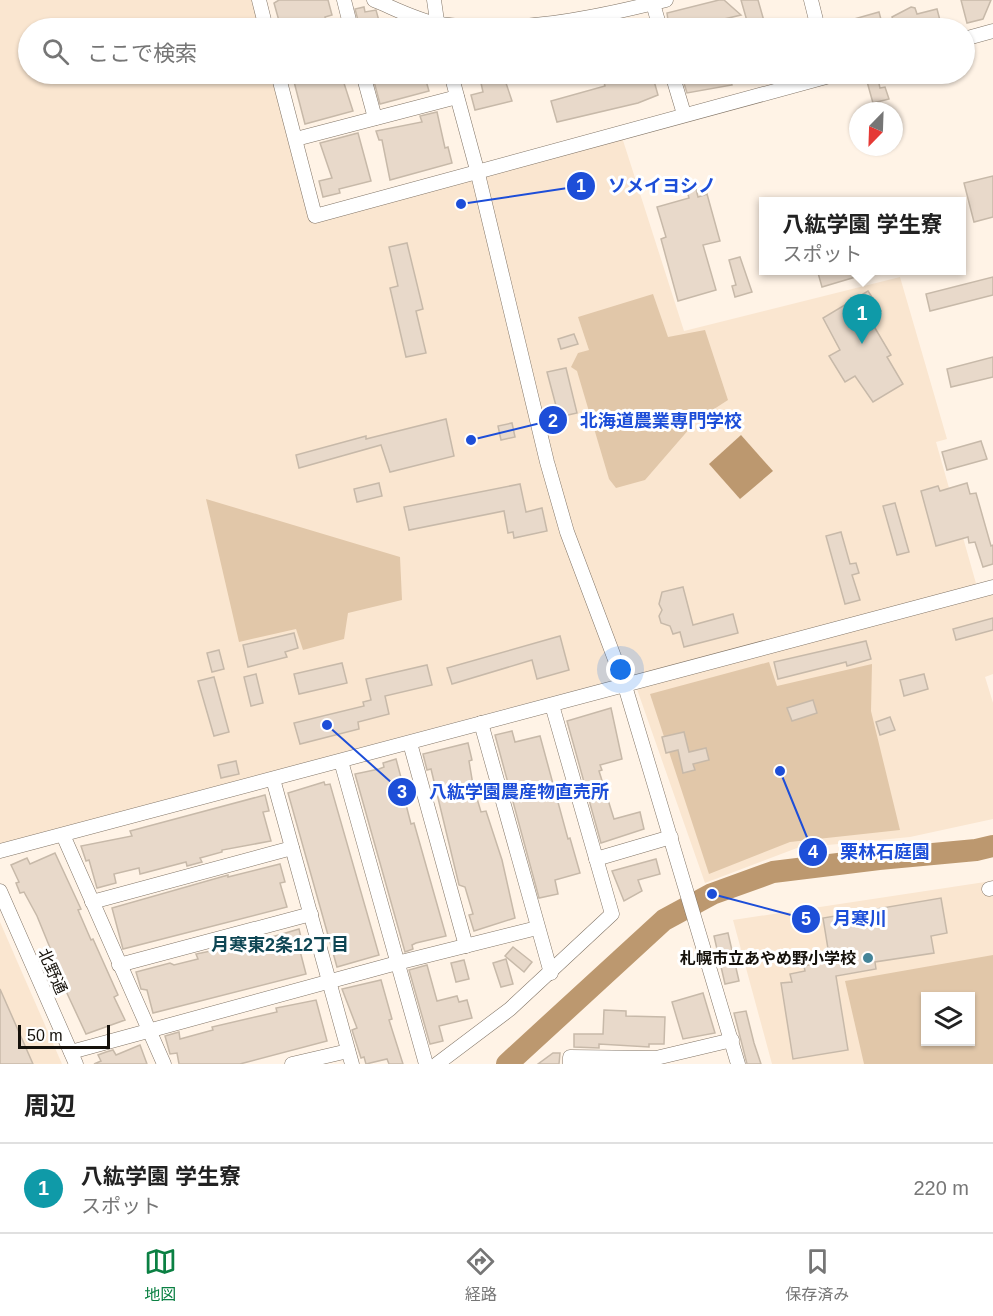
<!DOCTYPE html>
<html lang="ja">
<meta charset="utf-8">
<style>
body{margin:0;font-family:Arial,"Noto Sans JP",sans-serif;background:#f2f2f2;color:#222}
.controls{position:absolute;right:18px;bottom:18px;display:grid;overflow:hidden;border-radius:0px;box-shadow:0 2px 4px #0004}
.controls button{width:54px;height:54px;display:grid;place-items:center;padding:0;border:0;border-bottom:2px solid #e0e0e0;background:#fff;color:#222;font:30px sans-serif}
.compass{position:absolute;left:849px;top:102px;width:54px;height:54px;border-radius:50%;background:#fff;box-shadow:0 2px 4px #0004;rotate:203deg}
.scale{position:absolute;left:18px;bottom:15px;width:92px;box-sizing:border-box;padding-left:6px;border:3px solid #15110b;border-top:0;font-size:16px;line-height:21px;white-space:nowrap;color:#15110b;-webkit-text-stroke:4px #fff;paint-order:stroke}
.you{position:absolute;left:621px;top:670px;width:21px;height:21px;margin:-15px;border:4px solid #fff;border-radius:50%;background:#1a73e8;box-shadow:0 0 0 9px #1a73e833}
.badge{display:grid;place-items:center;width:39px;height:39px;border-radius:50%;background:#0b8043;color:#fff;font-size:20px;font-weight:700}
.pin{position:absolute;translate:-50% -50px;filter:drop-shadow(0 2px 3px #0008)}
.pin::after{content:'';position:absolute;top:32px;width:21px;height:18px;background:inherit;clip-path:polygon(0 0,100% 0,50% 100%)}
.popup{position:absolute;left:759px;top:197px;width:207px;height:78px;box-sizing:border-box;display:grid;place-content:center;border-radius:0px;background:#fff;filter:drop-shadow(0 2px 4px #0005);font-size:20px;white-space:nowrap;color:#767676}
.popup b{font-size:22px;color:#222}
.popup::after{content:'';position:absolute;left:50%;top:100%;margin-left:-12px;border:12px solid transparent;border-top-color:#fff}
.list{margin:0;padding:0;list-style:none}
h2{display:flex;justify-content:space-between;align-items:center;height:78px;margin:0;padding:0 24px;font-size:26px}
h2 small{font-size:20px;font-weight:400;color:#767676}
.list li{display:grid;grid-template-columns:39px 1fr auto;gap:18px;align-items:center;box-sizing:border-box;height:90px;padding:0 24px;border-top:2px solid #e0e0e0}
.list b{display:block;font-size:22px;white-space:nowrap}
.list p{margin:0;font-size:20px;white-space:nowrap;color:#767676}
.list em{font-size:20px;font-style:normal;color:#767676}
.icon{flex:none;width:33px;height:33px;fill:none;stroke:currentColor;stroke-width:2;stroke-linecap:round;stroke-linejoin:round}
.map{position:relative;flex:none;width:993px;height:1064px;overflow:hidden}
.search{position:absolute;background:#fff;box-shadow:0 2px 4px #0004;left:18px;right:18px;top:18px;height:66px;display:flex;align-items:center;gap:15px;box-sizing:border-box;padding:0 21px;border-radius:33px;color:#767676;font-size:22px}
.sheet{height:168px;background:#fff}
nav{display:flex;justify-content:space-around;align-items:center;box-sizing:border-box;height:84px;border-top:2px solid #e0e0e0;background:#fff;font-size:16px;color:#767676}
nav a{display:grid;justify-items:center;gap:3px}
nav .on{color:#0b8043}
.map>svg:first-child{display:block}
.built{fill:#fae6d0;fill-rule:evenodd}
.green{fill:#e1c7a9;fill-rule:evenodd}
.water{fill:#bc986f}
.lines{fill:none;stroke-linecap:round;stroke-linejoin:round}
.river{stroke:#bc986f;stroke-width:22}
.building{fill:#e8d9ca;stroke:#c7b9a9;stroke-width:1.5}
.minor-casing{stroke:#827567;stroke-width:15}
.minor{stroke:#fff;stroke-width:14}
.poi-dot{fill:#448498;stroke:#fff;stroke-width:2}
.labels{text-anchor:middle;stroke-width:6;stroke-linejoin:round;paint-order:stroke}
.poi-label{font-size:16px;font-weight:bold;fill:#15110b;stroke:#fff;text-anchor:end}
.street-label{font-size:16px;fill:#15110b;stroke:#fff}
.neighbourhood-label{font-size:18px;font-weight:bold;fill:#0e4654;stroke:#fff}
.leader{fill:none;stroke:#1d4ed8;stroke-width:2}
.callout-dot{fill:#1d4ed8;stroke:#fff;stroke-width:2}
.mark-label{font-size:18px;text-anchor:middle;font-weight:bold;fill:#fff}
.callout-label{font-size:18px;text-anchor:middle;font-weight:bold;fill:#1d4ed8;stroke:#fff;stroke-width:6;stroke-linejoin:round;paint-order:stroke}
</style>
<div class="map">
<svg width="993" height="1064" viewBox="0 0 993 1064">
<rect width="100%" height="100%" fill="#fff3e6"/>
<!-- built -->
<g class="built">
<polygon points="0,0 255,0 262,28 28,28 28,74 274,74 312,221 620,131 684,331 900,277 947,439 936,442 979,594 993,591 993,674 985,677 993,703 993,819 910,837 797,848 705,883 632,675 0,844"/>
<path d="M985,882L993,897V1064H772L733,920ZM926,996H970V1042H926Z"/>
<polygon points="0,922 62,1064 0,1064"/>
</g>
<!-- green -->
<g class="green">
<polygon points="653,294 668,337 705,330 728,400 697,420 645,480 616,488 609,479 577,371 571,367 578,353 589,350 578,317"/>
<polygon points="206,499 400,557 402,600 348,613 344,639 303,650 296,629 239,642"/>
<polygon points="769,662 777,686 872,664 871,711 900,830 790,842 709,874 650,694"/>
<path d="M993,955V1064H864L845,981ZM926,996H970V1042H926Z"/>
</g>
<!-- water -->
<polygon class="water" points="741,435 773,471 740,499 709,464"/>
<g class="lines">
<!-- river -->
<polyline class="river" points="507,1064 664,920 712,894 773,872 879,859 976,850 993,846"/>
</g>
<!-- building -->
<g class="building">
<polygon points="279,0 328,0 332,15 325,17 327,25 314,28 281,28 274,3"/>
<polygon points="719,0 724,0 741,15 686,28 669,28 667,13"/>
<polygon points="741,0 758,0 766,28 749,28"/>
<polygon points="961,0 991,0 983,19 967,23"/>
<polygon points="364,7 365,12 376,10 381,28 360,28 355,9"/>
<polygon points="911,7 915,8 917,14 937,9 942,28 895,28 892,17"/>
<polygon points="879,12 883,27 856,28 854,19"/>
<polygon points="292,74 341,74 353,111 305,124"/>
<polygon points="372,74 424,74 429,91 380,104"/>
<polygon points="479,74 503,74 512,101 475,110 471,95 483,92"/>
<polygon points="602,74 642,74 643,76 652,74 658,95 638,103 557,122 551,101 605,86"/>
<polygon points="696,74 729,74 732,85 687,93 683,80 697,76"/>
<polygon points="877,75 880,88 885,87 889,99 873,103 866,78"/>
<polygon points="437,112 445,148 448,147 452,163 390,180 382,140 379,140 376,131 422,122 420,116"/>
<polygon points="358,133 371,181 339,189 340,193 323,197 319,181 332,178 320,143"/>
<polygon points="993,176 993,217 974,222 964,183"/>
<polygon points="696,189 698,197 707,194 720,241 703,245 716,290 678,301 661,239 666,237 657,207 689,198 687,191"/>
<polygon points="407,243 423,309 416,311 426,353 406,357 390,288 398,286 389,247"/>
<polygon points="740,257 752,292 735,297 732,286 736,285 729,260"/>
<polygon points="826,270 868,270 869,273 822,287 818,273"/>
<polygon points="993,277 993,295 930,311 926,294"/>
<polygon points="868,291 881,311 869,318 891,355 887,357 903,384 873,402 855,376 845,382 829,356 840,350 823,318"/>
<polygon points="574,334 578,344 561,349 558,339"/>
<polygon points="993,357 993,377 951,387 947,369"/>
<polygon points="566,368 577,413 559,417 547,372"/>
<polygon points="446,419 454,456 390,472 381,445 299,468 296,455 366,436 366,439"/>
<polygon points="512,423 515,437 501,440 498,426"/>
<polygon points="981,441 987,459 947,470 942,452"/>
<polygon points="379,483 382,496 357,502 354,489"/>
<polygon points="967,483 970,494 976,493 991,546 993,545 993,564 983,567 975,542 969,543 968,537 936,546 921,491 938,486 940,491"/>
<polygon points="520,484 526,512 542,508 547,531 514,538 513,532 508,533 504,511 409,530 404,507"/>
<polygon points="895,503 909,552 897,555 883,506"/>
<polygon points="841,532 850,564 856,563 859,573 852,575 860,600 845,604 826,536"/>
<polygon points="683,587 693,625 733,614 738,633 684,647 680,632 673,634 670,626 661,623 659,616 662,610 659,604 662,592"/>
<polygon points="993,618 993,630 956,640 953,629"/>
<polygon points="294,633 298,648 285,652 287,657 248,667 243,645"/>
<polygon points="560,636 569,670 537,679 532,660 452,684 447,668"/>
<polygon points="866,641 871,659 847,666 846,662 778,679 774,662"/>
<polygon points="219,650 224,669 212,672 207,653"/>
<polygon points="342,663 347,683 299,694 294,674"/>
<polygon points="427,665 432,685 385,696 389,714 358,722 359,729 300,744 294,723 364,706 363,702 371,700 366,679"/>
<polygon points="256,674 263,703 251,706 244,677"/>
<polygon points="924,674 928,689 904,696 900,680"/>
<polygon points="214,677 229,732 214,736 198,681"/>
<polygon points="813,700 817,713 792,721 787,708"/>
<polygon points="611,708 622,759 600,765 602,770 599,771 614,819 640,812 644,829 601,843 567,721"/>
<polygon points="890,717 895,730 880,735 876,722"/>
<polygon points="512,731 515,742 540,736 568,839 570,838 580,873 555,880 558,894 539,898 495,735"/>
<polygon points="684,732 689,752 706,748 709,760 693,764 695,770 683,773 678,750 666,753 662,737"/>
<polygon points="468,743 472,760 469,761 473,785 481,812 486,811 502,860 515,918 474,931 469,915 473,914 465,887 459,885 431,769 427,770 423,754"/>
<polygon points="396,759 406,796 404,797 411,824 414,823 446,936 416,943 412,945 413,949 405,952 355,774 379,769 384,767 383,763"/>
<polygon points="236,761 239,774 221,778 218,765"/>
<polygon points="324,782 325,785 330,784 379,955 337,967 288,793"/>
<polygon points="265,795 269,811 263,812 271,841 222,850 222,852 200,858 202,862 187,866 186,862 140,874 139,868 114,874 116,883 97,888 89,860 86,861 81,846 132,836 130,831"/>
<polygon points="55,853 81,909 78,910 91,940 93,939 118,995 114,997 125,1020 86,1034 52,961 55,960 37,916 24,892 20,893 16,883 19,882 11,865 27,858 30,864"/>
<polygon points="656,859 660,874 638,880 642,891 624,901 612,871"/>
<polygon points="280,864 285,882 280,883 287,907 123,949 112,908 228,875 228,877"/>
<polygon points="941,898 947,933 931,936 934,953 875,962 876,969 836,976 848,1050 793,1059 781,983 792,982 790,974 805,971 804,966 830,961 823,918"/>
<polygon points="299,929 303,946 299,947 306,974 153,1013 147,990 141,989 136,972 170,963 174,965 198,959 196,954 255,942"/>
<polygon points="728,933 739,981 725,984 714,936"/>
<polygon points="513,947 532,962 524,972 505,956"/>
<polygon points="506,959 513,984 501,987 493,963"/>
<polygon points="464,960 469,979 456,982 451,963"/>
<polygon points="427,965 437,1001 457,996 459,1002 467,1000 472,1018 439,1026 443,1041 430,1044 409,970"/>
<polygon points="381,980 392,1019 389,1020 403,1064 389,1064 387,1059 366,1064 364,1057 361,1058 352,1030 357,1028 342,989"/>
<polygon points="0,989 33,1064 0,1064"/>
<polygon points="703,993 715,1033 683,1039 672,1002"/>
<polygon points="316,1000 327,1041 240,1064 179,1064 177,1053 170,1054 165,1036 179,1032 180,1039 213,1030 212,1027 277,1012 276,1008"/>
<polygon points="604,1010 626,1011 626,1016 665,1017 664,1044 649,1044 649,1047 599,1044 599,1048 574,1047 574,1034 603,1034"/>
<polygon points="746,1011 754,1043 761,1064 747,1064 734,1013"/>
<polygon points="140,1045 147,1064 94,1064 101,1061 98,1055 106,1052 113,1050 116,1055"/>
<polygon points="553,1053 560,1053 559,1064 538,1064"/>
</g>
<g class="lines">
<defs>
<g id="minor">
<polyline points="259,0 266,28"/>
<polyline points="344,0 351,28"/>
<path d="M374,0C394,8 418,21 439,24C516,34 591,19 666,0"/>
<polyline points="434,0 438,28"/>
<polyline points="652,0 660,28"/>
<polyline points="811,0 818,28"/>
<polyline points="964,39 993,31"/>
<polyline points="278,74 315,216 837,74"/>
<polyline points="363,74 375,118"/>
<polyline points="451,74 477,170 547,462 567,532 625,686 738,1064"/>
<polyline points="672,74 684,114"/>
<polyline points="296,139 457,97"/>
<polyline points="481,723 551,973"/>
<polyline points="410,743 466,946"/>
<polyline points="341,761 426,1064"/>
<polyline points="273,779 352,1064"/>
<polyline points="63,835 164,1064"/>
<polyline points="0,851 993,587"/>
<polyline points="596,859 671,837"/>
<polyline points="989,889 993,888"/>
<polyline points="0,891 76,1064"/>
<polyline points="92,902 292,848"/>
<polyline points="119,965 311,914"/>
<polyline points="71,1052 397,963 537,928"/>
<polyline points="292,1064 348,1051"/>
<polyline points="437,1064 510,1009 612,914 552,705"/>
<polyline points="570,1064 570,1057 656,1058 732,1040"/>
</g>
</defs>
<!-- minor casing -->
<use href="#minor" class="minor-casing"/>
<!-- minor -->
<use href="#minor" class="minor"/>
</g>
<!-- markers -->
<circle class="poi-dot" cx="868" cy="958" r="6"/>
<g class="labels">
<!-- poi labels -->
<g class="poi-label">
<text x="856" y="964">札幌市立あやめ野小学校</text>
</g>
<!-- street labels -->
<g class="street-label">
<text transform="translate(53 971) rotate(66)" y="6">北野通</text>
</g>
<!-- neighbourhood labels -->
<g class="neighbourhood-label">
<text x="280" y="951">月寒東2条12丁目</text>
</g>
</g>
<!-- callouts -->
<path class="leader" d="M461 204L581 186M471 440L553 420M327 725L402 792M780 771L813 852M712 894L806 919"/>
<g class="callout-dot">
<circle cx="461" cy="204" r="6"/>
<circle cx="471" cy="440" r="6"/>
<circle cx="327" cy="725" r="6"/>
<circle cx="780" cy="771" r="6"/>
<circle cx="712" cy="894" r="6"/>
<circle cx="581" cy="186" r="15"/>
<circle cx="553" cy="420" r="15"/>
<circle cx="402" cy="792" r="15"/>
<circle cx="813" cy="852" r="15"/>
<circle cx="806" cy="919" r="15"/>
</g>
<g class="mark-label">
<text x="581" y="192">1</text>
<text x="553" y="427">2</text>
<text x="402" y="798">3</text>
<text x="813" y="858">4</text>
<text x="806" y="925">5</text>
</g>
<g class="callout-label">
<text x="662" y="192">ソメイヨシノ</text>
<text x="661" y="427">北海道農業専門学校</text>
<text x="519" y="798">八紘学園農産物直売所</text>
<text x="885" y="858">栗林石庭園</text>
<text x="860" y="925">月寒川</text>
</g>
</svg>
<div class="controls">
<button><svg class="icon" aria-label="layers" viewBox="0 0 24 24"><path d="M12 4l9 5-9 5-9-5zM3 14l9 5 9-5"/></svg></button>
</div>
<svg class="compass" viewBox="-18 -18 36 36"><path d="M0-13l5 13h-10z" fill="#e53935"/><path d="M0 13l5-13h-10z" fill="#767676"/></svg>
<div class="scale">50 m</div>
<div class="you"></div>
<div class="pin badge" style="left:862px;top:344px;background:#0f9aa8">1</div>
<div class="popup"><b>八紘学園 学生寮</b>スポット</div>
<div class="search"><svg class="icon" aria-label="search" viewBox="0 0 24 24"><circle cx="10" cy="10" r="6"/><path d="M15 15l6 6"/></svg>ここで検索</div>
</div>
<section class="sheet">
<h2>周辺<small></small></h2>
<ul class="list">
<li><span class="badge" style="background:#0f9aa8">1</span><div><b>八紘学園 学生寮</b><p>スポット</p></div><em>220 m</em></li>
</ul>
</section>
<nav>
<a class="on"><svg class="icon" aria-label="map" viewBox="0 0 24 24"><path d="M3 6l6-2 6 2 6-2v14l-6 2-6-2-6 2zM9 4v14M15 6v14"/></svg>地図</a>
<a><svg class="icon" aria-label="directions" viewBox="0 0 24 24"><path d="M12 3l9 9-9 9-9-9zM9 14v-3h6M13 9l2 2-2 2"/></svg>経路</a>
<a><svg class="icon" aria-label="saved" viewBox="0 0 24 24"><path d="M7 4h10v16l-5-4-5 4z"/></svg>保存済み</a>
</nav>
